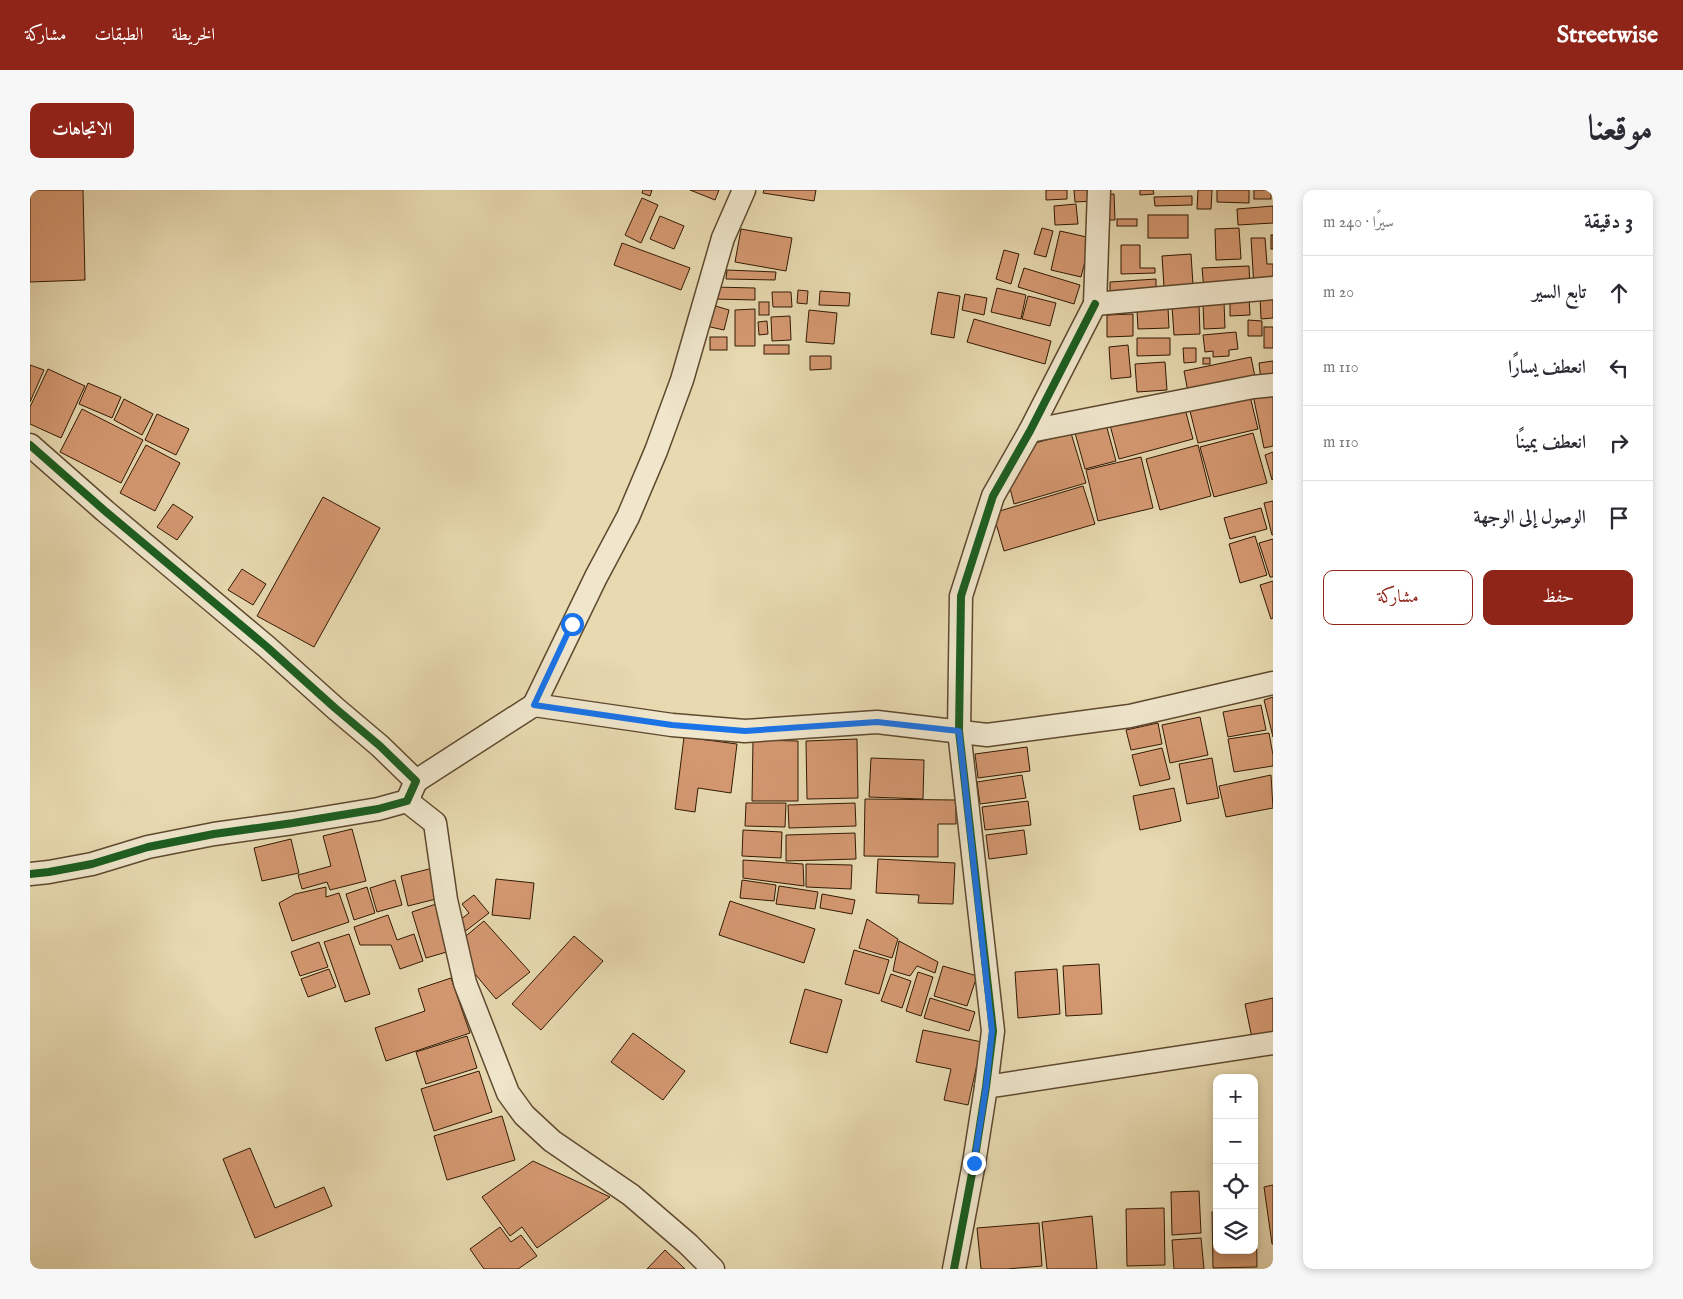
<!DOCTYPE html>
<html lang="ar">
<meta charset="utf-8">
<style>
body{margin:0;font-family:"IM FELL English",Amiri,serif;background:#f7f7f7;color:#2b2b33;direction:rtl}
.controls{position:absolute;right:15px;bottom:15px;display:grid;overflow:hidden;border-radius:10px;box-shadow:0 2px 8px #0003}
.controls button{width:45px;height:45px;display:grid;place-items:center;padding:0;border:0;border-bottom:1px solid #e1e1e2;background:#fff;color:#2b2b33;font:25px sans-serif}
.stop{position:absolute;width:15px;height:15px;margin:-11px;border:4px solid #1a73e8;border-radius:50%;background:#fff}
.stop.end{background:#1a73e8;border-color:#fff;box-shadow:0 1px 5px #0008}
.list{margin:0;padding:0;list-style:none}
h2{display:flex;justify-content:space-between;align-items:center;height:65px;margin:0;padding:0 20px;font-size:21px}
h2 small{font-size:16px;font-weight:400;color:#7c7c81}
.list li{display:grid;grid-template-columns:32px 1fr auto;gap:15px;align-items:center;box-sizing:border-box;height:75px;padding:0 20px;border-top:1px solid #e1e1e2}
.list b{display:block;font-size:19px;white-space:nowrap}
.list em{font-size:16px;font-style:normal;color:#7c7c81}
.actions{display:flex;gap:10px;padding:15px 20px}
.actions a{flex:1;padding:11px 0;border:1px solid #8f2418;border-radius:10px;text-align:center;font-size:18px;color:#8f2418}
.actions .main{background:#8f2418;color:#fff}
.icon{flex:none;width:28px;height:28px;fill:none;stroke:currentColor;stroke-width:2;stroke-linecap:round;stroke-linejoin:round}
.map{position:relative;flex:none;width:1243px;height:1079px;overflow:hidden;direction:ltr;border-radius:10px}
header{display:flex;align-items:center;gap:30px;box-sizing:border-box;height:70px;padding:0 25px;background:#8f2418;color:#fff}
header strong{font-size:24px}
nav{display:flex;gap:28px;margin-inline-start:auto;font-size:18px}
.intro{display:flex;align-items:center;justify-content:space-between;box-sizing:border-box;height:120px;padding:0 30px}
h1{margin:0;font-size:35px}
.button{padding:12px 22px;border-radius:10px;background:#8f2418;color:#fff;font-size:18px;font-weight:700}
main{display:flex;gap:30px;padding:0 30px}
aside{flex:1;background:#fff;border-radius:10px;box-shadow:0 2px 8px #0003}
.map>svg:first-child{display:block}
.building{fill:#d49871;stroke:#321903}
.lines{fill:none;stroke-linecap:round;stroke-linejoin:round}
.minor-casing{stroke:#5f492e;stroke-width:25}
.minor{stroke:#efe6cc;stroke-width:22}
.cycleway-casing{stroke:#efe6cc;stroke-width:11}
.cycleway{stroke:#1b5e20;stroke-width:8}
.route{stroke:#1a73e8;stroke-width:6}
</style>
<header>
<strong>Streetwise</strong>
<nav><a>الخريطة</a><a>الطبقات</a><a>مشاركة</a></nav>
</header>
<div class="intro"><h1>موقعنا</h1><a class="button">الاتجاهات</a></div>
<main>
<aside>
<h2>3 دقيقة<small>سيرًا · 240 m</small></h2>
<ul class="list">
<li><svg class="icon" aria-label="ahead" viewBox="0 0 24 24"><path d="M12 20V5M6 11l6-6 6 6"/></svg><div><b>تابع السير</b></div><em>20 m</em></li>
<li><svg class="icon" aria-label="left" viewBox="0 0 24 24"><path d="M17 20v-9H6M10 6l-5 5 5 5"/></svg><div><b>انعطف يسارًا</b></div><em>110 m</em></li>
<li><svg class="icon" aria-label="right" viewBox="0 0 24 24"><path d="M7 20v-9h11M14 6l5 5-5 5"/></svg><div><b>انعطف يمينًا</b></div><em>110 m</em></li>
<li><svg class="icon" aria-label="arrive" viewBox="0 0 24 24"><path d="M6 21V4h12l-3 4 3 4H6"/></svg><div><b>الوصول إلى الوجهة</b></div></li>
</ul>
<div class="actions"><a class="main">حفظ</a><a>مشاركة</a></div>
</aside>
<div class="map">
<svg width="1243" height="1079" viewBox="0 0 1243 1079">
<rect width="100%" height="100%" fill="#e7d9b0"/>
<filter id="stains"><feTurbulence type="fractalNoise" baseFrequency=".004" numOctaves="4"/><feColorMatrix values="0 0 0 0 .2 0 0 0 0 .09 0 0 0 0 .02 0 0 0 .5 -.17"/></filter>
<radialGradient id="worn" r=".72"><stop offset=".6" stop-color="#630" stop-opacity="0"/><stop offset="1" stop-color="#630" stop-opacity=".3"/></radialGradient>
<!-- building -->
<g class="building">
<polygon points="0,0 53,0 55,90 0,92"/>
<polygon points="613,0 622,0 620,6 612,3"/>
<polygon points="660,0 689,0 685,10"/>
<polygon points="734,0 786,0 784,11 733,3"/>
<polygon points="1016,0 1037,0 1037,9 1016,10"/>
<polygon points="1044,0 1064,0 1065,11 1045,12"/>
<polygon points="1110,0 1123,0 1124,4 1110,5"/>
<polygon points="1168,0 1182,0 1181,19 1167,19"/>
<polygon points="1187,0 1219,0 1219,13 1187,12"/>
<rect x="1224" y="0" width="17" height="9"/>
<polygon points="1084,4 1085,30 1074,30 1073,5"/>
<polygon points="1162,6 1162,15 1125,16 1124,7"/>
<polygon points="612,8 628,15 611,53 595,45"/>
<polygon points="1046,14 1048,34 1025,35 1024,16"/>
<polygon points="1243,16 1243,33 1208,35 1207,19"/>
<rect x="1118" y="25" width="40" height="23"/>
<polygon points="630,26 654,36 644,59 620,49"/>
<rect x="1087" y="29" width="20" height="7"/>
<polygon points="1012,38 1023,41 1016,67 1004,64"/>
<polygon points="1209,38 1211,69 1186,70 1185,39"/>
<polygon points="711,39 762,48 756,81 705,72"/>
<polygon points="1030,41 1061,48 1051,87 1021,80"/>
<rect x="1241" y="45" width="2" height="14"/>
<polygon points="1221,48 1235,48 1237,74 1243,74 1243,96 1224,97"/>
<polygon points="592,53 660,78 651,100 584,75"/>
<polygon points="1091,55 1110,55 1110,78 1125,78 1125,83 1091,84"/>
<polygon points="974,60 989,64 981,94 966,89"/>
<polygon points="1161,64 1163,95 1134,97 1132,66"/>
<polygon points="1219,76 1220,97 1174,100 1172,78"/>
<polygon points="994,78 1050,95 1044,114 988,97"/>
<polygon points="697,80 746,82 745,90 696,89"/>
<polygon points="1126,89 1126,102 1080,104 1080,92"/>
<polygon points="683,97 725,98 725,110 683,109"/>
<polygon points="967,98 996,105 991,129 961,122"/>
<polygon points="768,100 778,101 777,114 767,113"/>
<polygon points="790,101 820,103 819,116 789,115"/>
<polygon points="742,102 761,102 762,117 743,117"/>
<polygon points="908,102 930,106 924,148 901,144"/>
<polygon points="935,104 957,108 954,125 932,120"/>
<polygon points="998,106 1026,113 1020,136 992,129"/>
<polygon points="1230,106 1243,106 1243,128 1231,129"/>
<polygon points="1219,108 1220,125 1200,126 1200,109"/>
<rect x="729" y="112" width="10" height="13"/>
<polygon points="1194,112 1195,138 1174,139 1173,113"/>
<polygon points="682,115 699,120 694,140 676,136"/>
<polygon points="1169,115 1170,144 1144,145 1142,116"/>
<polygon points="1138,118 1139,138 1108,139 1107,120"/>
<polygon points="725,119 725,156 705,156 705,120"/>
<polygon points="779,120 807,123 804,154 776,152"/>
<polygon points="1103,124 1103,146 1077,147 1077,125"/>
<polygon points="760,126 761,150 742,151 741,127"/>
<polygon points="944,129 1021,151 1015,174 937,152"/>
<polygon points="1218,130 1232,131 1232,146 1218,146"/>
<polygon points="737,131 738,144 729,145 728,132"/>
<rect x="1234" y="137" width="9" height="21"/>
<polygon points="1206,142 1208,159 1199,160 1199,166 1183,167 1183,161 1175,162 1173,145"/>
<rect x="680" y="147" width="17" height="13"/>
<polygon points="1107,148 1140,148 1140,165 1107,166"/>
<rect x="734" y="155" width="25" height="9"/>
<polygon points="1098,155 1101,187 1081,189 1079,157"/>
<polygon points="1153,158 1166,158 1166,172 1154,173"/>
<polygon points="780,166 801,166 801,179 780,180"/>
<polygon points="1221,167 1226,192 1159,207 1154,181"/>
<rect x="1173" y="168" width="7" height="6"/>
<polygon points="1243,171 1243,190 1231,191 1229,173"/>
<polygon points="1135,172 1137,200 1107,202 1105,174"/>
<polygon points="0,175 14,180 0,212"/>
<polygon points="18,179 55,196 31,248 0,234 0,217"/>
<polygon points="58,193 91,207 82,228 49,214"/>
<polygon points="1243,201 1243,256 1234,258 1223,205"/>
<polygon points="1219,202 1228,239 1168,253 1159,217"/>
<polygon points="94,209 123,224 112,245 84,230"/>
<polygon points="1154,215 1163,249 1089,269 1080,235"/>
<polygon points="52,219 113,250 91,293 30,262"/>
<polygon points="127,224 159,239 146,265 115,250"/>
<polygon points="1076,234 1086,271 1055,279 1045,243"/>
<polygon points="1041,243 1056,293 984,314 979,294 1002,254"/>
<polygon points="1223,243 1237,293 1184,307 1170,257"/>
<polygon points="116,255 150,273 125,321 90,303"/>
<polygon points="1168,255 1181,306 1130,320 1116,269"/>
<polygon points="1243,262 1243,289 1242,290 1235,265"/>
<polygon points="1111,267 1123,318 1068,331 1056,280"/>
<polygon points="1053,296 1065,334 974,361 963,323"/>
<polygon points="293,307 350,338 284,457 227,426"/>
<polygon points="1243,311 1243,345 1242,345 1234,313"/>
<polygon points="143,314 163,327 147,350 127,337"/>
<polygon points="1231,318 1237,339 1200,349 1194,328"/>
<polygon points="1225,346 1237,385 1210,393 1199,354"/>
<polygon points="1243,349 1243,387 1240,387 1229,353"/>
<polygon points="212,379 236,394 223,415 198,400"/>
<polygon points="1243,391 1243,428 1241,429 1230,395"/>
<polygon points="1243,507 1243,547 1234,510"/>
<polygon points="1231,515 1236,540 1198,547 1193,522"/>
<polygon points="1170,527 1178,565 1140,573 1132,535"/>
<polygon points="1128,533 1132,554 1101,560 1096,540"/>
<polygon points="1239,543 1243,565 1243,576 1204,582 1198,549"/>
<polygon points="654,547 707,554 701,603 668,598 665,622 645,619"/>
<polygon points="827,549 828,608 777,609 776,551"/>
<polygon points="723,550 768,551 768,611 722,611"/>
<polygon points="997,557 1000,581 948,588 945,564"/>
<polygon points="1132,558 1140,589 1110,596 1102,565"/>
<polygon points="841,568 894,570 893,609 839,607"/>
<polygon points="1182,568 1189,608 1157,614 1149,574"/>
<polygon points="992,585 996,608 950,614 947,592"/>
<polygon points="1241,585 1243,618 1196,627 1189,596"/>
<polygon points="1144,598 1151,631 1110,640 1103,606"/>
<polygon points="835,609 926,610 926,634 908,634 908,667 834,666"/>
<polygon points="998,611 1001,635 955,640 952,617"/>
<polygon points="716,613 756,613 755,637 715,636"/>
<polygon points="825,613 826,636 759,638 758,615"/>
<polygon points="322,639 336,691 300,700 297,692 272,699 268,685 301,676 293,646"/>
<polygon points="713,640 752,642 751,668 712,666"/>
<polygon points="994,640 997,664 959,669 956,645"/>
<polygon points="825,643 826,669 756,671 756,645"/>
<polygon points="261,649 269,683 232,691 224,658"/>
<polygon points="848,669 925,673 923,714 888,713 889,705 846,703"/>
<polygon points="713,670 773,674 774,696 713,688"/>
<polygon points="776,674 822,675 821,699 776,697"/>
<polygon points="403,678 410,708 378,716 371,686"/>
<polygon points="466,689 504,693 500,729 462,725"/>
<polygon points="365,690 372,715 347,722 340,698"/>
<polygon points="712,690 746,695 744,711 710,708"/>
<polygon points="749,696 788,702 785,719 746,714"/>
<polygon points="296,697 296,707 309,703 319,732 262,751 249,713 265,704"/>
<polygon points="337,697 345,723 324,730 316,704"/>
<polygon points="792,704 825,710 822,724 790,718"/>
<polygon points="444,705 459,723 433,743 425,734 439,723 432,714"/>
<polygon points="700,711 785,739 774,773 689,745"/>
<polygon points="406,714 420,761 396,768 382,722"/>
<polygon points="358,725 367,750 384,744 393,771 370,779 361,755 330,755 324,737"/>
<polygon points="837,729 868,749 862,768 829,758"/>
<polygon points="454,731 500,782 466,809 435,772 431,750"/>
<polygon points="319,744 340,804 315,812 294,752"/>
<polygon points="544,746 573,771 511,840 482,814"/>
<polygon points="869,751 908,772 905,783 887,776 880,786 863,781"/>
<polygon points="289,752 298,777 270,786 261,762"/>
<polygon points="824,760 859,770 849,804 815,794"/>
<polygon points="1069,774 1072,824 1036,826 1033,776"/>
<polygon points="913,776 947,786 937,816 904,806"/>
<polygon points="299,779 306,797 278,807 271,789"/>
<polygon points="1027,779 1030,824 988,828 985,782"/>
<polygon points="888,782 903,787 891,826 876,821"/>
<polygon points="861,784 881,791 872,818 851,811"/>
<polygon points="421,788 440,843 356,871 345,838 395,821 388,799"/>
<polygon points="775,799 812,810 797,863 760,853"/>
<polygon points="900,808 945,822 939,841 894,828"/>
<polygon points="1243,808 1243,844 1222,848 1215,814"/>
<polygon points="893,840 952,852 938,915 914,910 921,879 886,872"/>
<polygon points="603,843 655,881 633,910 581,872"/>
<polygon points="437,846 447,878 396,894 386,862"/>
<polygon points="449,881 462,922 404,941 391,899"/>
<polygon points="472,926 485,970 417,990 404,946"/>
<polygon points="220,958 245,1018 294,997 302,1016 225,1048 193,969"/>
<polygon points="503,971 580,1007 507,1058 492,1037 480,1046 452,1007"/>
<polygon points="1243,995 1243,1054 1242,1054 1234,997"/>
<polygon points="1169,1001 1171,1043 1142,1045 1141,1002"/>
<polygon points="1134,1018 1135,1075 1097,1076 1096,1019"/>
<polygon points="1224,1021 1226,1021 1227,1077 1183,1078 1182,1022 1187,1022 1187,1060 1224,1060"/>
<polygon points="1062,1026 1067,1079 1017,1079 1012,1032"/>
<polygon points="1009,1033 1012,1076 977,1079 951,1079 947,1038"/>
<polygon points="470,1037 481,1052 491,1045 507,1066 488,1079 454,1079 440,1059"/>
<polygon points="1171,1048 1174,1079 1144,1079 1142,1050"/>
<polygon points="635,1060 655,1079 617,1079"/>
</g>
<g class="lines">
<defs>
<g id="minor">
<polyline points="1069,0 1065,114 1243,98"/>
<polyline points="1000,241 1223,197 1243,195"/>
<polyline points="0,255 75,321 237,457 305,518 350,556 386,591 377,611 348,619 263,633 184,644 118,657 62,674 19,682 0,684"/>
<polyline points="504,515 566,387 598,327 626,261 652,190 693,48 714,0"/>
<polyline points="386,591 504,515 642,535 715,541 847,532 957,545 1100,526 1243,493"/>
<polyline points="377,611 405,633 416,710 435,793 478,903 494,925 522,951 601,1005 658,1054 683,1079"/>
<polyline points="956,897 1243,853"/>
<polyline points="924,1079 944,973 956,897 963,841 929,541 931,406 963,306 1000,241 1065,114"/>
</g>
</defs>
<!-- minor casing -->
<use href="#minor" class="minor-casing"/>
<!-- minor -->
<use href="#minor" class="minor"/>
<defs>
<g id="cycleway">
<polyline points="0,255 75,321 237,457 305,518 350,556 386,591 377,611 348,619 263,633 184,644 118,657 62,674 19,682 0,684"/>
<polyline points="924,1079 944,973 956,897 963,841 929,541 931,406 963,306 1000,241 1065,114"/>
</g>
</defs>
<!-- cycleway casing -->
<use href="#cycleway" class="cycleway-casing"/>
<!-- cycleway -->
<use href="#cycleway" class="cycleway"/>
</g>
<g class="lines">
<!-- route -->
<polyline class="route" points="542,434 504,515 642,535 715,541 847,532 929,541 962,841 956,897 944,973"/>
</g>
<rect width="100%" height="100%" filter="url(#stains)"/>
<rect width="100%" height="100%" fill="url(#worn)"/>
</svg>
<div class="controls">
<button>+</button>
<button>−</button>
<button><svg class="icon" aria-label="locate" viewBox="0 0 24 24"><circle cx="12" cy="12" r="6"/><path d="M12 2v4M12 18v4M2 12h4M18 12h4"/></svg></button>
<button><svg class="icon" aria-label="layers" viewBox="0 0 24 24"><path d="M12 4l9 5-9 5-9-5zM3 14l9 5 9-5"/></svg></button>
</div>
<div class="stop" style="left:542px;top:434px"></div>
<div class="stop end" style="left:944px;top:973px"></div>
</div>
</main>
